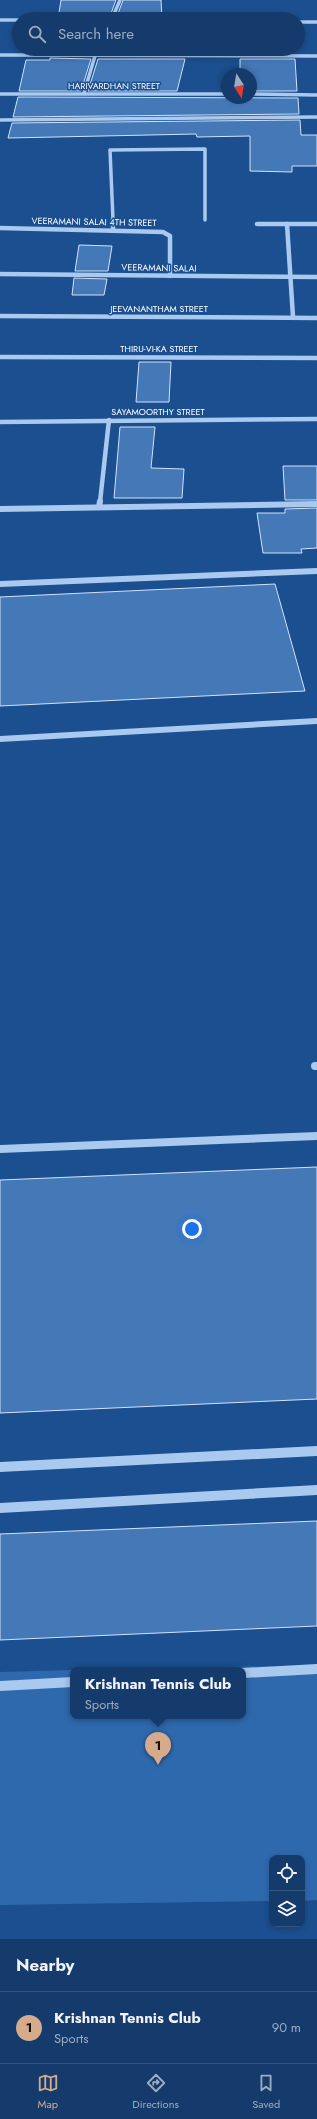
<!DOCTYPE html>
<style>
body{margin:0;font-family:Jost,sans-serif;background:#1d4271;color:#f1f3f6}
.controls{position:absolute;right:12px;bottom:12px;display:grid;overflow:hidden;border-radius:8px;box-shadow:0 2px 6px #0003}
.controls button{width:36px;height:36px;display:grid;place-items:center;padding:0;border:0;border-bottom:1px solid #33557e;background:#143b6b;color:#f1f3f6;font:20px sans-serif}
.compass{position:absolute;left:221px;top:68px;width:36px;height:36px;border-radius:50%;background:#143b6b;box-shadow:0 2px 6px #0003;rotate:168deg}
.you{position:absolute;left:192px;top:1229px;width:14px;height:14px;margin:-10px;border:3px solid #fff;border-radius:50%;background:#1a73e8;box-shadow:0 0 0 6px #1a73e833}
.badge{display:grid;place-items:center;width:26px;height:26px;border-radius:50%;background:#d6ab8b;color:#111;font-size:13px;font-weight:700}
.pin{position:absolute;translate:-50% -33px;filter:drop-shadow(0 1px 2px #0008)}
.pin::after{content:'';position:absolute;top:21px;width:14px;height:12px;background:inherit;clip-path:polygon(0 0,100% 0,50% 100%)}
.popup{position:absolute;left:70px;top:1667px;width:176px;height:52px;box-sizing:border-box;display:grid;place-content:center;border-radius:8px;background:#143b6b;filter:drop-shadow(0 1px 3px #0005);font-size:13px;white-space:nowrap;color:#9dadc1}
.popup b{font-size:15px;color:#f1f3f6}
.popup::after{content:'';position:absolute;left:50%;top:100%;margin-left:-8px;border:8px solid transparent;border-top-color:#143b6b}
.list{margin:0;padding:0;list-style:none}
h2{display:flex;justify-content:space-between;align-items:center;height:52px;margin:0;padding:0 16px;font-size:17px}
h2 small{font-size:13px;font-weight:400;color:#9dadc1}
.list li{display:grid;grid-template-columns:26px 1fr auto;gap:12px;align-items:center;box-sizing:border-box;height:72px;padding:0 16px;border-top:1px solid #33557e}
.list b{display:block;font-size:15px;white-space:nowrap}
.list p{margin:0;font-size:13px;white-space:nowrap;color:#9dadc1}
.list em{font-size:13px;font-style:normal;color:#9dadc1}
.icon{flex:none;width:22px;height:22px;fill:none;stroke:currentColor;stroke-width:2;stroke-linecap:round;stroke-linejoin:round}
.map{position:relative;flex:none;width:317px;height:1939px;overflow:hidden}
.search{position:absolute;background:#143b6b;box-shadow:0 2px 6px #0003;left:12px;right:12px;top:12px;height:44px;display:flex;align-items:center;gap:10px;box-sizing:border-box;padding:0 14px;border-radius:22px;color:#9dadc1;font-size:15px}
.sheet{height:124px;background:#143b6b}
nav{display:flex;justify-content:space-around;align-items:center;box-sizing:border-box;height:56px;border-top:1px solid #33557e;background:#143b6b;font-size:11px;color:#9dadc1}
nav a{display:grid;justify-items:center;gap:2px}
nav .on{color:#d6ab8b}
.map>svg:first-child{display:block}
.green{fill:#2e69ad}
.building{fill:#4478b7;stroke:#cfe3fa}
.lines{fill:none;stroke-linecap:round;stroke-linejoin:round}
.minor-far4{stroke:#a9c9ee;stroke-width:3.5}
.minor-far3{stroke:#a9c9ee;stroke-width:4.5}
.minor-far2{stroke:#a9c9ee;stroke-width:6}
.minor-far1{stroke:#a9c9ee;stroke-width:8}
.minor{stroke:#a9c9ee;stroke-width:10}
.labels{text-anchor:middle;stroke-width:3;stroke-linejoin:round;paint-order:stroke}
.far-street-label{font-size:9px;fill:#fff;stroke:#1b4f8f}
</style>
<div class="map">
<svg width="317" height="1939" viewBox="0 0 317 1939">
<rect width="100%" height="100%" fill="#1b4f8f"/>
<!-- green -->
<polygon class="green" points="317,1665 317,1900 302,1901 302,1858 272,1858 272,1901 0,1905 0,1672 73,1670 73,1716 243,1716 243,1670 90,1670"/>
<!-- building -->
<g class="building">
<polygon points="61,0 116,0 109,19 58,19"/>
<polygon points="123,0 161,0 162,19 116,19"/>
<polygon points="52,49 94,49 93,52 52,52"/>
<polygon points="100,49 163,49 164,52 99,52"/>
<polygon points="50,58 91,59 81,91 19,91 26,60 50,60"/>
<polygon points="98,59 185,59 177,91 88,91"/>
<polygon points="240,59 295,59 297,91 251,91 251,74 240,74"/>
<polygon points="18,97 298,98 299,114 13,117"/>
<polygon points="300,120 301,135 317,135 317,166 292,166 292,172 250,171 250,136 197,137 196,134 8,138 12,123"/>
<polygon points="79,245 112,246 108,271 75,271"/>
<polygon points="74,278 107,279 104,295 72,295"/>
<polygon points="139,362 171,362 169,402 136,402"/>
<polygon points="120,427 155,427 151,468 184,469 182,498 114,498"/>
<polygon points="283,466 317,466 317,500 285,500"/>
<polygon points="317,508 317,548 301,549 302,553 263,553 257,513 285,513 285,509"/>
<polygon points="275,584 305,691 0,706 0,597"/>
<polygon points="317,1167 317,1399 0,1413 0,1180"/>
<polygon points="317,1521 317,1626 0,1640 0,1534"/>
</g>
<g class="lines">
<!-- minor-far4 -->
<g class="minor-far4">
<polyline points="112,19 120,0"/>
<polyline points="0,20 19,20"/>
<polyline points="298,22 317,22"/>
<polyline points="0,55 317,56"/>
<polyline points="84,93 97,49"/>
<polyline points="0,94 227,94"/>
<polyline points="251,94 317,95"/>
<polyline points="0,120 317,117"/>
<polyline points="113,220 110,150 205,149 205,220"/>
</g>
<!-- minor-far3 -->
<g class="minor-far3">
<polyline points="113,219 113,229"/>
<polyline points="257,224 317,224"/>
<polyline points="287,224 293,317"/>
<polyline points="0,228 163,232 170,236 170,276"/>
<polyline points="0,274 317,277"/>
<polyline points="0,316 317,318"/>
<polyline points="0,357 317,358"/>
<polyline points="0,422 317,419"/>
<polyline points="100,502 109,420"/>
</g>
<!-- minor-far2 -->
<g class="minor-far2">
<polyline points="99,507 100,501"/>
<polyline points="0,509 317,504"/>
<polyline points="0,584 317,571"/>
<polyline points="0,739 317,721"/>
</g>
<!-- minor-far1 -->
<g class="minor-far1">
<polyline points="315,1066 317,1066"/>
<polyline points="0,1149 317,1136"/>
</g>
<!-- minor -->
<g class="minor">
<polyline points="0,1467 317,1451"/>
<polyline points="0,1508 317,1490"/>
<polyline points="243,1673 317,1669"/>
<polyline points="0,1686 73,1682"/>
</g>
</g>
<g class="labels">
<!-- far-street labels -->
<g class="far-street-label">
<text x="114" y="89">HARIVARDHAN STREET</text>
<text transform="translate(94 222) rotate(1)" y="3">VEERAMANI SALAI 4TH STREET</text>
<text transform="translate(159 268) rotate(1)" y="3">VEERAMANI SALAI</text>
<text x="159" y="312">JEEVANANTHAM STREET</text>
<text x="159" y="352">THIRU-VI-KA STREET</text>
<text x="158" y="415">SAYAMOORTHY STREET</text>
</g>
</g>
</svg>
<div class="controls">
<button><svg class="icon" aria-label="locate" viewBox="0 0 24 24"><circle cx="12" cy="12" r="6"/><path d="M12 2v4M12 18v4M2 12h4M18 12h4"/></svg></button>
<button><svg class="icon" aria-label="layers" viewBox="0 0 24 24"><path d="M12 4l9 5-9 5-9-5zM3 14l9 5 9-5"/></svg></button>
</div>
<svg class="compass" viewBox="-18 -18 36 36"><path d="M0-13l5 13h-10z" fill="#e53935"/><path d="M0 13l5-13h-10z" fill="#9dadc1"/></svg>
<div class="you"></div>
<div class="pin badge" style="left:158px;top:1765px">1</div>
<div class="popup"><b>Krishnan Tennis Club</b>Sports</div>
<div class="search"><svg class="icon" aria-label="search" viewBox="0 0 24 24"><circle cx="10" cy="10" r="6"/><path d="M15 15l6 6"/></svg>Search here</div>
</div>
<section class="sheet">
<h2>Nearby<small></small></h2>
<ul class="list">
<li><span class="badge">1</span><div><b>Krishnan Tennis Club</b><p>Sports</p></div><em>90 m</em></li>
</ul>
</section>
<nav>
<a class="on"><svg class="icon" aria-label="map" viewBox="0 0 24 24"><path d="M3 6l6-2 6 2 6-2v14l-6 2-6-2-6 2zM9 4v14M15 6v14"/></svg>Map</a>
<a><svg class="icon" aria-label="directions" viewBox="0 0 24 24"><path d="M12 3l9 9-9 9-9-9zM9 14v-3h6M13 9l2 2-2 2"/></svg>Directions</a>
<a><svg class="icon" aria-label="saved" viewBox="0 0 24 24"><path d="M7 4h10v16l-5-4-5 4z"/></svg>Saved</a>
</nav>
